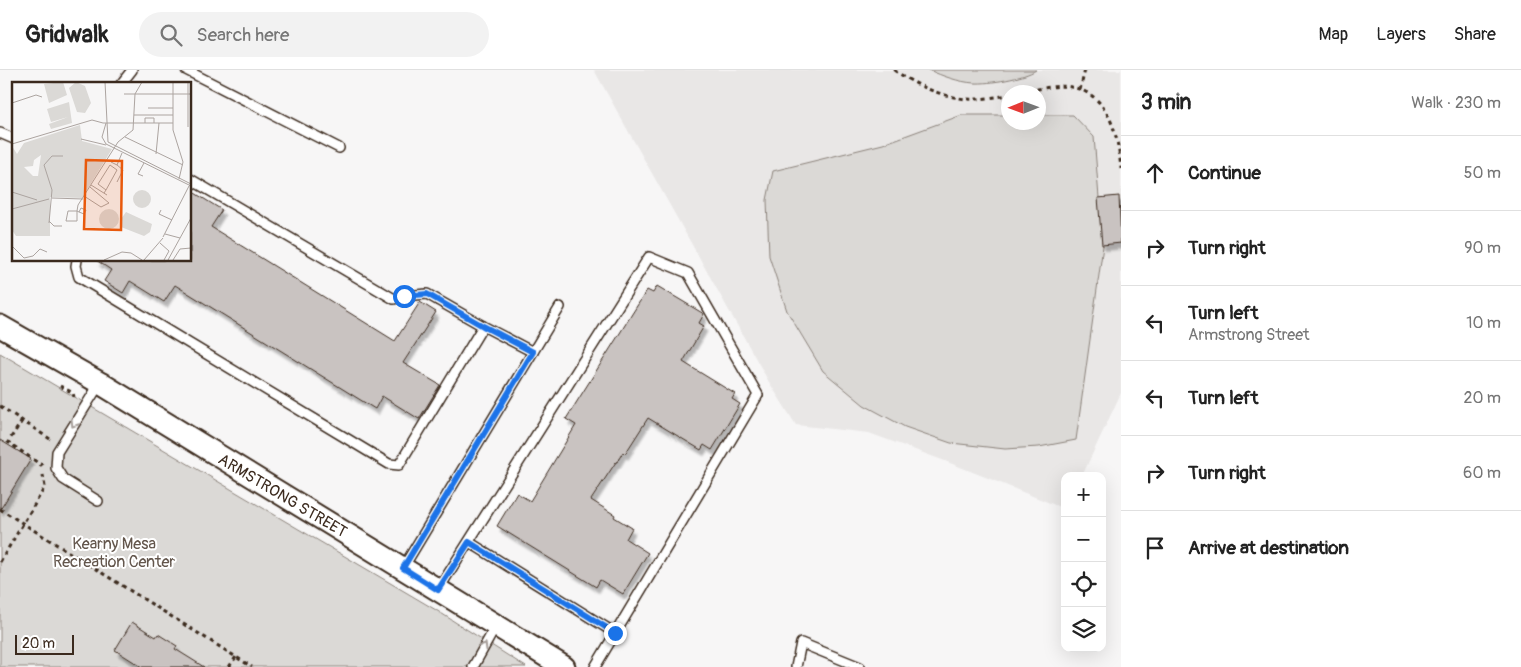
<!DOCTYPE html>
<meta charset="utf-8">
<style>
body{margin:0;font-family:Pangolin,sans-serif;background:#f2f2f2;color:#222}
.controls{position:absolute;right:15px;bottom:15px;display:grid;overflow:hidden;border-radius:10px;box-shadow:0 5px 20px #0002}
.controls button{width:45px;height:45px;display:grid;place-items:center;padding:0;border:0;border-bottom:1px solid #e0e0e0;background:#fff;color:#222;font:25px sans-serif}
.compass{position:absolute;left:1001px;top:15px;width:45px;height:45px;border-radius:50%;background:#fff;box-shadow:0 5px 20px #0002;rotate:269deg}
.scale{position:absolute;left:15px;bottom:12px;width:59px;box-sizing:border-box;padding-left:5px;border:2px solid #3b2a1e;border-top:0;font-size:14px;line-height:18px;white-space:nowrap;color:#3b2a1e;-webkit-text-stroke:4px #fff;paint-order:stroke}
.stop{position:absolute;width:15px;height:15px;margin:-11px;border:4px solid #1a73e8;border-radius:50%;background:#fff}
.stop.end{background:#1a73e8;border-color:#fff;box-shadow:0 1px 5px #0008}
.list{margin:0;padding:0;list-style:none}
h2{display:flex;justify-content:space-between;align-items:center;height:65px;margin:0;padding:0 20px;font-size:21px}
h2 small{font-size:16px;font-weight:400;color:#767676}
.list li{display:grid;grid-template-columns:32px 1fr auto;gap:15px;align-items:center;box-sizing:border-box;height:75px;padding:0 20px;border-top:1px solid #e0e0e0}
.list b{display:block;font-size:19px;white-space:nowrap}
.list p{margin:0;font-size:16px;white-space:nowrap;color:#767676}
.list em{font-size:16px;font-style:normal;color:#767676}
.icon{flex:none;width:28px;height:28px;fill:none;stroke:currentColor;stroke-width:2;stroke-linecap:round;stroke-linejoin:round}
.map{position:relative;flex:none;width:1121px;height:597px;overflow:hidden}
header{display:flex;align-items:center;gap:30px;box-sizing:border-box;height:70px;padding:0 25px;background:#fff;border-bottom:1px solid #e0e0e0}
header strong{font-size:24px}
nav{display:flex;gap:28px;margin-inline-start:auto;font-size:18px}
.search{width:350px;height:45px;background:#f2f2f2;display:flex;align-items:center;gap:12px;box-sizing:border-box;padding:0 18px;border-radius:28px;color:#767676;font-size:19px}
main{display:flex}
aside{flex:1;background:#fff}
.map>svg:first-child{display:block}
.built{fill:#e9e7e6;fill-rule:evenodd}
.green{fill:#dbd9d6;stroke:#8b827a}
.building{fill:#c9c3c1;stroke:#3b2a1e;filter:url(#shadow)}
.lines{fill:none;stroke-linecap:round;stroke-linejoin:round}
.service-casing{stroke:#3b2a1e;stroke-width:12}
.tertiary-casing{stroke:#3b2a1e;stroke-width:25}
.path{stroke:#3b2a1e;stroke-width:3;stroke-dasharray:4 4;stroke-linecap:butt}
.service{stroke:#fff;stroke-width:9}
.tertiary{stroke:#fff;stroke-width:21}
.oneway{stroke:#a79f9a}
.route{stroke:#1a73e8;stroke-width:6}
.labels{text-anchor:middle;stroke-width:4;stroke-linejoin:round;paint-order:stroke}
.street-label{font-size:16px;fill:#3b2a1e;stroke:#fff}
.park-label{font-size:16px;fill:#63564c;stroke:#fff}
.inset-road{fill:none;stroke:#aca4a0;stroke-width:1}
.view{fill:#e8590c;fill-opacity:0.15;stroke:#e8590c;stroke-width:2.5}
.inset-edge{fill:none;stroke:#3b2a1e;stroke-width:2.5}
</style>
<header>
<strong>Gridwalk</strong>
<div class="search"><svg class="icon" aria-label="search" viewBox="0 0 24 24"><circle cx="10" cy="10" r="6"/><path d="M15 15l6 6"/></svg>Search here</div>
<nav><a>Map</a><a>Layers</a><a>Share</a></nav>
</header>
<main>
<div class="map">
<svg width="1121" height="597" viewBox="0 0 1121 597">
<defs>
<filter id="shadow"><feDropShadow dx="3" dy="5.5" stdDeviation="1" flood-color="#0004"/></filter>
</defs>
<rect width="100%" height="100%" fill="#f7f6f6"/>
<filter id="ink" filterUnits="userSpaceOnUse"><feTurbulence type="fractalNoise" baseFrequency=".02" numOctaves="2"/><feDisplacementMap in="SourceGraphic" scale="10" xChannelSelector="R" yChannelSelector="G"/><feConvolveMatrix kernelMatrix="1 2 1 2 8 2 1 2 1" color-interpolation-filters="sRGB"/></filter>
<g filter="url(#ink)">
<!-- built -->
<path class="built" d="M594,0H1121V323L1082,406H1065V439L945,391L869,363L796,355L769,312ZM1008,22H1038V52H1008Z"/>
<!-- green -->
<g class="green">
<path d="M929,0H1036C1024,8 989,14 974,13C959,12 942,6 929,0Z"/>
<polygon points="962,45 1008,45 1008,52 1038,52 1039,45 1073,45 1094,67 1103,176 1076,370 1039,377 1005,379 951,373 905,357 864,335 823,301 787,241 769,186 767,130 773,101 883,74"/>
<polygon points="0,283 436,540 526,597 0,597"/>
</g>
<!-- building -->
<g class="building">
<polygon points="190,120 222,140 211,157 395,271 420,232 436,242 403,293 440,315 419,349 382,326 375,339 175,215 164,232 130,211 123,223 104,211 111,200 96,190 190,190"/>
<polygon points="1119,126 1121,173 1102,175 1098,128"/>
<polygon points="657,216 704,244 699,253 704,256 683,292 735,324 732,329 740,334 712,380 704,375 701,380 648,348 625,384 623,382 617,392 616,392 591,430 615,445 614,447 632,458 626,469 648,483 623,524 600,510 596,517 497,456 517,423 530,431 576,355 566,349 647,220 653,223"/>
<polygon points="0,370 31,389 0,440"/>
<polygon points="132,552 156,567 158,564 177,576 175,579 204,597 142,597 115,580"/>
</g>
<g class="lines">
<defs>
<g id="service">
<polyline points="186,0 339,78"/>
<polyline points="121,14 132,0"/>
<polyline points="0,63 14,69"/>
<polyline points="190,109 394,229 404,226 427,224 483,256 533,282"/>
<polyline points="77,190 76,196 79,207 389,394 399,395 483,256"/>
<polyline points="98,431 63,409 56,398 57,382 100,313"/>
<polyline points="469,472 615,563"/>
<polyline points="403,498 560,237"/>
<polyline points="438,520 649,187 688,203 758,325 595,597"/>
<polyline points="473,597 496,556"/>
<polyline points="796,597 801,573 860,597"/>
</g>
<polyline id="tertiary" points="0,256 100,313 564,597"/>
</defs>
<!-- service casing -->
<use href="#service" class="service-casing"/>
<!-- tertiary casing -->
<use href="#tertiary" class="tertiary-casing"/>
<!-- path -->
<g class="path">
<path d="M894,0C915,15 940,26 966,29C977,30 997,27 1008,25"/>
<polyline points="1080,20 1085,0"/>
<path d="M1021,22C1034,20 1059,14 1071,17C1110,24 1118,66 1121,99"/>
<polyline points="60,316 73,323 74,327"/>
<polyline points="0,336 50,369"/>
<polyline points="22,351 8,372 41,395 42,393"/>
<polyline points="0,439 252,597"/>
<polyline points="0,492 45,417 43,405"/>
<polyline points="229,597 236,587"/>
</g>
<!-- service -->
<use href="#service" class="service"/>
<!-- tertiary -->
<use href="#tertiary" class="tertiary"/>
</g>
<!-- one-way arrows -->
<defs><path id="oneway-chevron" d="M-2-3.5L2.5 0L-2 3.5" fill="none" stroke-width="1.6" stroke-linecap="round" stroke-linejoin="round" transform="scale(1.25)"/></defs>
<g class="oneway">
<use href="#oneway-chevron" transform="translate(74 354) rotate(122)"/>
<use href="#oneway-chevron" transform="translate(484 576) rotate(-60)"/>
</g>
</g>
<g class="lines" filter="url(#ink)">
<!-- route -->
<polyline class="route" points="404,226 427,224 483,256 533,282 403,498 438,520 469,472 615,563"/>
</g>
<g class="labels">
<!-- street labels -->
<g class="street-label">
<text transform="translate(283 425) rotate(31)" y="6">ARMSTRONG STREET</text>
</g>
<!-- park labels -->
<g class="park-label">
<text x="114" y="479">Kearny Mesa<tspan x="114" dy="18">Recreation Center</tspan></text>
</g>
</g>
<!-- overview -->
<g transform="translate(12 12)">
<rect width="179" height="179" fill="#f7f6f6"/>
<path d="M51,0L55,13L37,21L32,2ZM64,0L73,4L79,21L73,31L65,30L57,6ZM57,20L60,41L39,47L37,42L56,35L39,40L35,27ZM68,43L70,59L100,67L70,116L38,115V154H4L0,148V64L5,72L12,61ZM29,73L26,94H21L12,85L21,84L22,78ZM121 117a9 9 0 1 1 18 0a9 9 0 1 1-18 0ZM87 137a10 10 0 1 1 20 0a10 10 0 1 1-20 0ZM114,130L140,142L138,150L132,154L109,145V137Z" fill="#dbd9d6" fill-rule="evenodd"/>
<path class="inset-road" d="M93,0L96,60L179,102M161,0V48L171,80L167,97M112,12H179M0,21L24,13L30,15M136,26H161M122,33H161M94,41L90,55L94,62L179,104M133,41V36H142V41M176,45V0M113,55L171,83M69,57L94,63M0,62L80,38L91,41H161M144,72L147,41M99,80L105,83L110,71M105,83L111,88L105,100M131,94L126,92L132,81M79,103L95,113M0,110L25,118M92,111L94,108L86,102L98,83L105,88L94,108M72,114L89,125L97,121L78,105M40,116L71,117M0,127L37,117M149,128L147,132L160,138M67,130L69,126L74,128L72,132L67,130L65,129V139H54L56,129H65L66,123L106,60L121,48L123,12L130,0M37,139L42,144H50M37,141L40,108L32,83L40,74H51M153,152L168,156M151,155L177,104M148,161L157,169L152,178M0,164L12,176L21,174L28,167L35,170M92,178L110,170L119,171L130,178M132,178L151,156M156,178L179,136M161,178L168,167L179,166"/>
<path class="view" d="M74,78L110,79L109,148L72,147Z"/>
<rect width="179" height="179" class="inset-edge"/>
</g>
</svg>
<div class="controls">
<button>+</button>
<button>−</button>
<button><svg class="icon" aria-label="locate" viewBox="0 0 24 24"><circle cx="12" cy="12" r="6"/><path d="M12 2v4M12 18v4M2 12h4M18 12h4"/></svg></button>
<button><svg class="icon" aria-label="layers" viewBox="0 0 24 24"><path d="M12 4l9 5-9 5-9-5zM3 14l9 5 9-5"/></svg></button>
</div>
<svg class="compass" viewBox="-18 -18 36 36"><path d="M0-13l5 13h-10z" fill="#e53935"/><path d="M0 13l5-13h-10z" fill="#767676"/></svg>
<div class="scale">20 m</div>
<div class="stop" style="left:404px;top:226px"></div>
<div class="stop end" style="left:615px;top:563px"></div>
</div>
<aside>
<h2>3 min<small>Walk · 230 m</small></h2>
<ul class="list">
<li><svg class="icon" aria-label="ahead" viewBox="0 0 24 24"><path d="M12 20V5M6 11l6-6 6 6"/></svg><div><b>Continue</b></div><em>50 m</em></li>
<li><svg class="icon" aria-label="right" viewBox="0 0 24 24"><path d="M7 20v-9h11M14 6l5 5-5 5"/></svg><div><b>Turn right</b></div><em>90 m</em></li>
<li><svg class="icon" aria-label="left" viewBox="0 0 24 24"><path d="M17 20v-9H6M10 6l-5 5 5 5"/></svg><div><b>Turn left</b><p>Armstrong Street</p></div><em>10 m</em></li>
<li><svg class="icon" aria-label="left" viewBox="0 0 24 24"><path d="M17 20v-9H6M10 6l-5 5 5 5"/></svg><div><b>Turn left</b></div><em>20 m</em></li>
<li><svg class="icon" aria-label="right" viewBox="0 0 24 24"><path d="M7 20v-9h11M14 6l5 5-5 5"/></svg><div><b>Turn right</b></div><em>60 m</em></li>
<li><svg class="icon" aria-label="arrive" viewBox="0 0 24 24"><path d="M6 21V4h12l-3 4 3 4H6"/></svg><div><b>Arrive at destination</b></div></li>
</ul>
</aside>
</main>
